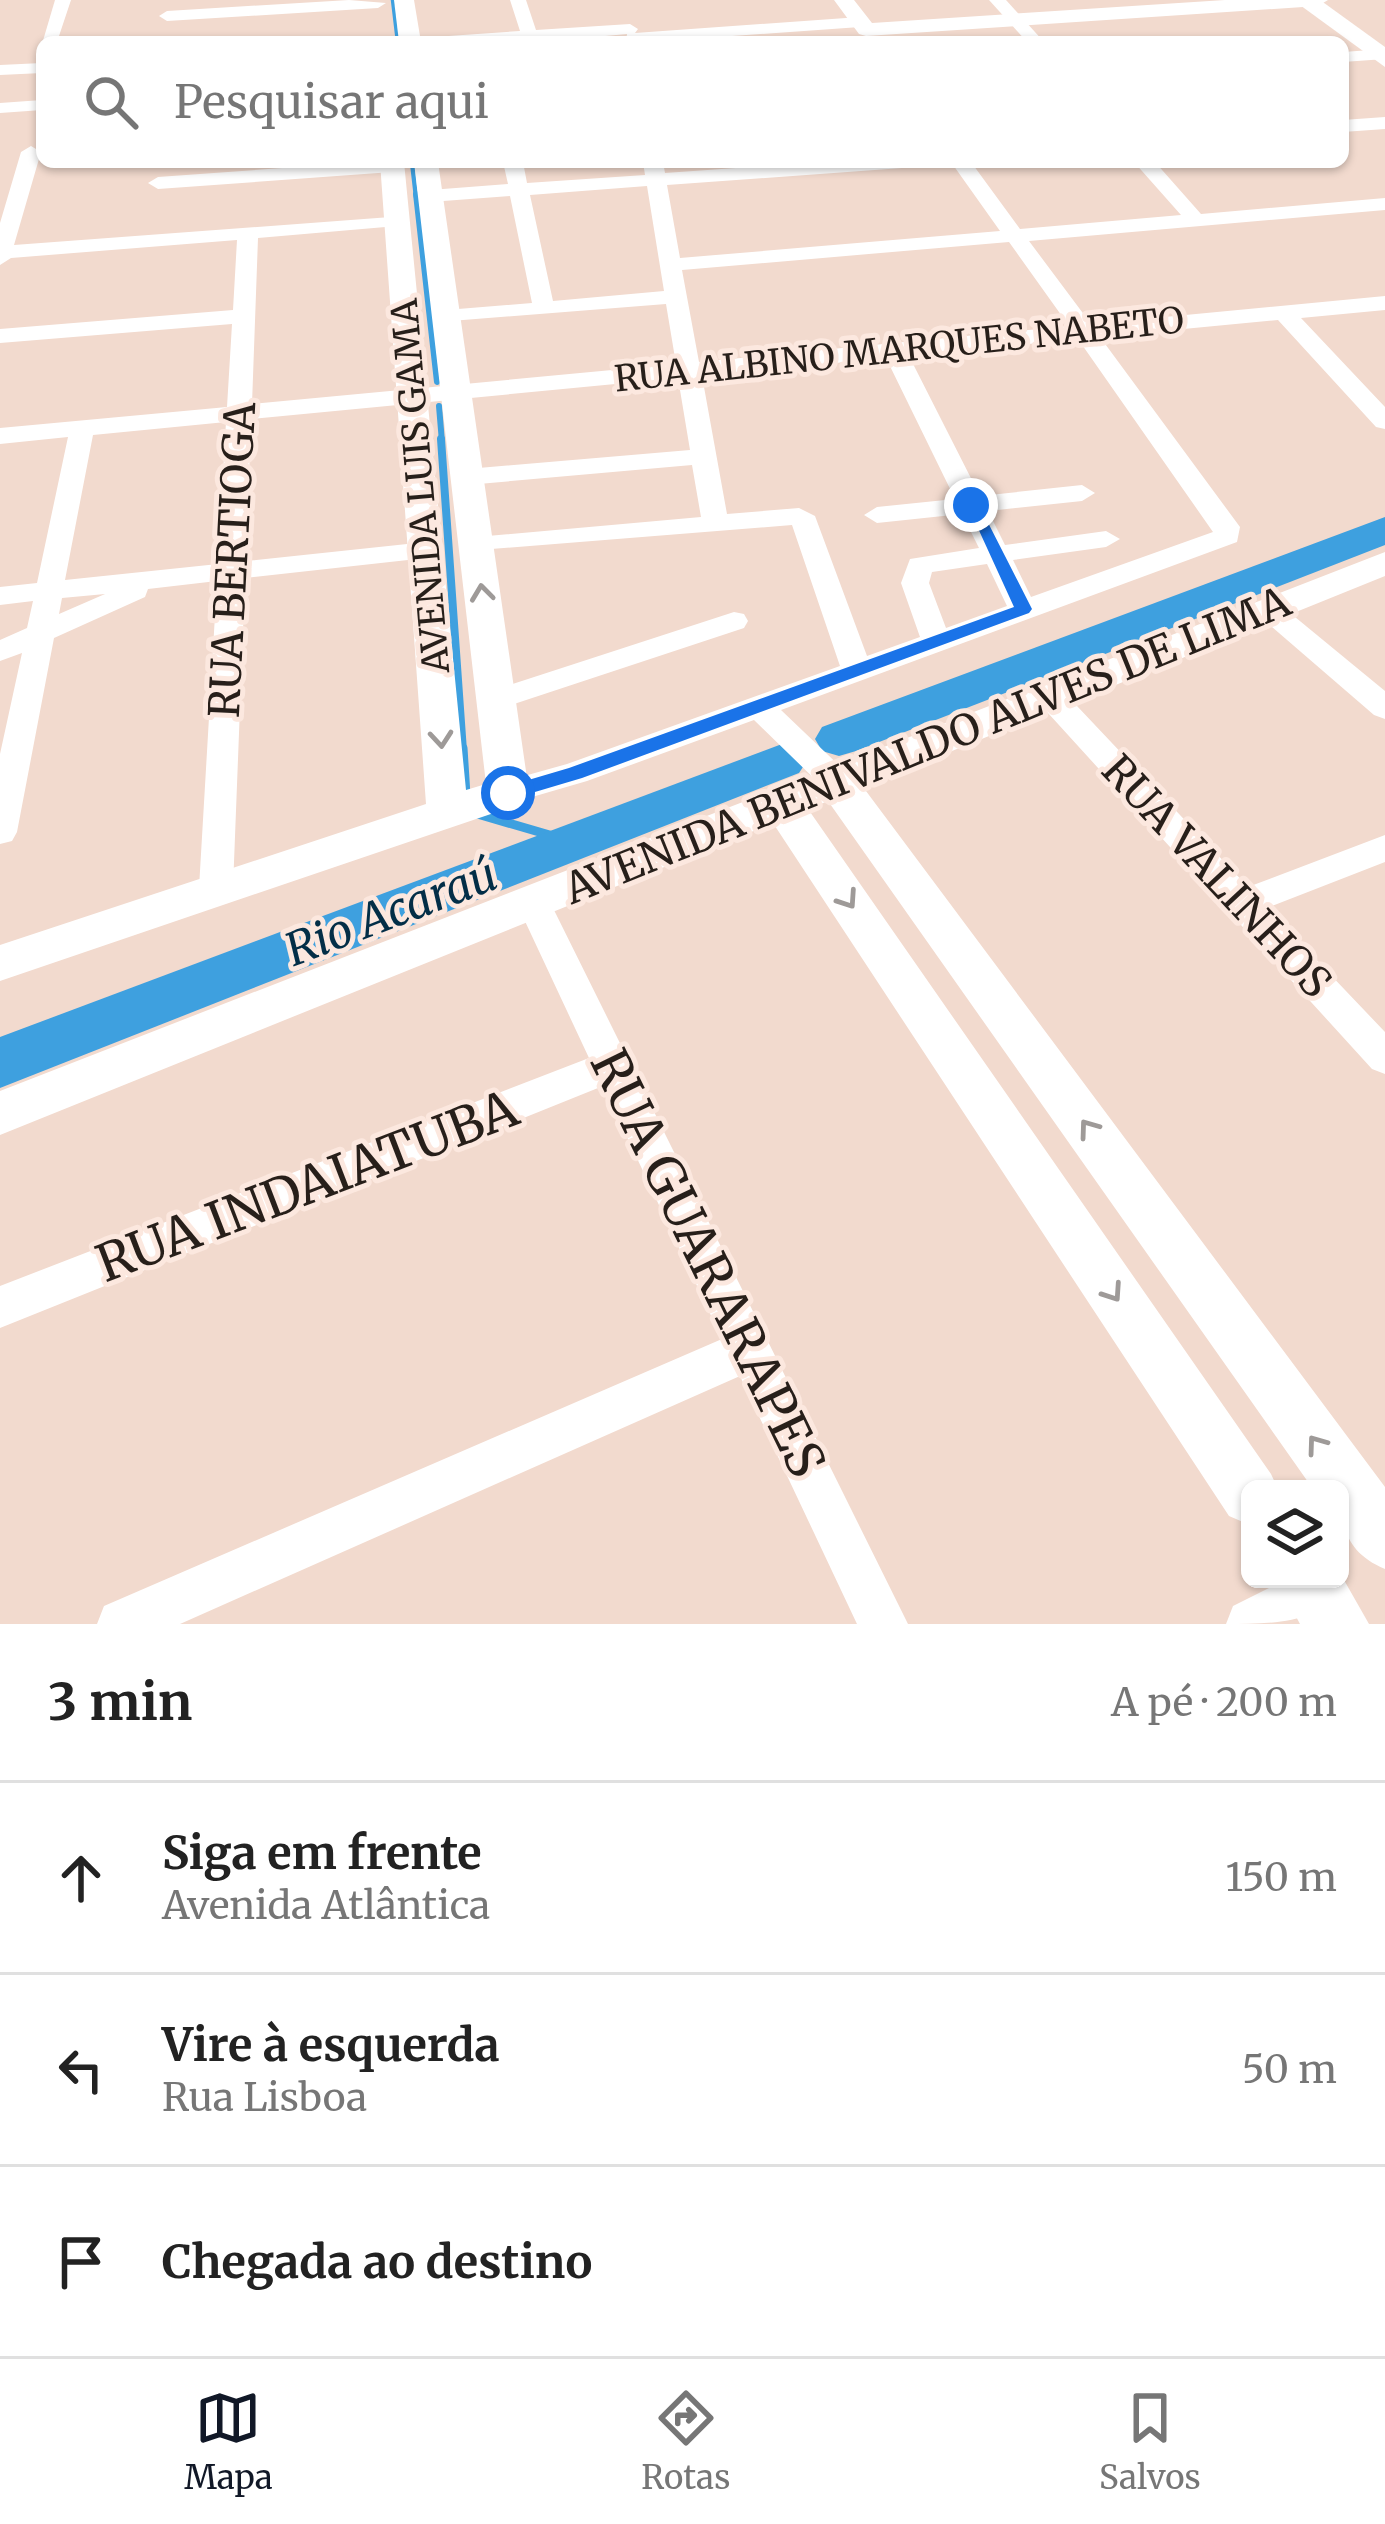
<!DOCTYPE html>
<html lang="pt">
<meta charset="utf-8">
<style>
body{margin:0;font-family:Merriweather,serif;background:#f6f6f6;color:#222}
.controls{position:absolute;right:36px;bottom:36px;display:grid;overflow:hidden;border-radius:18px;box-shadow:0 3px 9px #0004}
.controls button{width:108px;height:108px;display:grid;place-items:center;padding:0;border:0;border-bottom:3px solid #e0e0e0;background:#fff;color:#222;font:60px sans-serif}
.stop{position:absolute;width:36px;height:36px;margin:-27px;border:9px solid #1a73e8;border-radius:50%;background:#fff}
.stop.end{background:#1a73e8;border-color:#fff;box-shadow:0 3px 12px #0008}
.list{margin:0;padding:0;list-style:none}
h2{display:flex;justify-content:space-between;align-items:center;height:156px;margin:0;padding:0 48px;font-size:51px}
h2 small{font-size:39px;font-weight:400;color:#767676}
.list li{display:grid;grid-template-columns:78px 1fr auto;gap:36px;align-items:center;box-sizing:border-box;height:192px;padding:0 48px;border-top:3px solid #e0e0e0}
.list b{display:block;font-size:45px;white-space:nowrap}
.list p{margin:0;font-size:39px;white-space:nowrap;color:#767676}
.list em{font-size:39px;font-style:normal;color:#767676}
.icon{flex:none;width:66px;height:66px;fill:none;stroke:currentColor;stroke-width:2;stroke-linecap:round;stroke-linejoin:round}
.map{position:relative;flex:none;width:1385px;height:1624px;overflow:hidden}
.search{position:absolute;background:#fff;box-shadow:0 3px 9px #0004;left:36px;right:36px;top:36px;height:132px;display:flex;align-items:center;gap:30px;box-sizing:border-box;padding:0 42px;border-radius:18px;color:#767676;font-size:45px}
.sheet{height:732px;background:#fff}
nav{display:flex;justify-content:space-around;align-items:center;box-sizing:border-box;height:168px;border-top:3px solid #e0e0e0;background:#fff;font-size:33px;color:#767676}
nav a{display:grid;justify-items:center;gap:6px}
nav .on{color:#111827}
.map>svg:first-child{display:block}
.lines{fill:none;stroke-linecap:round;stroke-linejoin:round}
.stream-far3{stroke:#3ea0df;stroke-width:4.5}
.stream-far2{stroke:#3ea0df;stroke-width:6}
.stream-far1{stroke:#3ea0df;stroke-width:8}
.stream{stroke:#3ea0df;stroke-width:9}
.river{fill:#3ea0df;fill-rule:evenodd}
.minor{fill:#fff;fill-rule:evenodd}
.tertiary{fill:#fff;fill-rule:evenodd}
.secondary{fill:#fff;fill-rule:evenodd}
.oneway{stroke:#9e9a98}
.route{fill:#1a73e8}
.labels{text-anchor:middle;stroke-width:10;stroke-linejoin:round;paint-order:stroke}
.far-street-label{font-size:36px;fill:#271f1a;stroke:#fce8df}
.street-label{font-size:42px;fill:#271f1a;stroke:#fce8df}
.water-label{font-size:45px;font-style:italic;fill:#032e47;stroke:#fce8df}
.near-street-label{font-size:51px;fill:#271f1a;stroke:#fce8df}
</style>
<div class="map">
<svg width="1385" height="1624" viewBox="0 0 1385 1624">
<rect width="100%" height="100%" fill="#f2dace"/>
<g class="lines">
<!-- stream-far3 -->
<g class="stream-far3">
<polyline points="393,0 398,42"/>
<polyline points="412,162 416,197"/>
</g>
<!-- stream-far2 -->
<g class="stream-far2">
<polyline points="416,194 437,382"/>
<polyline points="439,406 442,442"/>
</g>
<!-- stream-far1 -->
<polyline class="stream-far1" points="441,439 463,751"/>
<!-- stream -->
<g class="stream">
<polyline points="463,748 466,795"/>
<polyline points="474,813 577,843"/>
</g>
<!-- river -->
<g class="river">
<polygon points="1385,517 1385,545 856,751 839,756 822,751 815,739 822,727"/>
<polygon points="782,744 799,749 807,761 799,773 0,1088 0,1037"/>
</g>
<!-- minor -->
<g class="minor">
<polygon points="55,0 71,0 57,42 42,44"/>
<polygon points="349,0 386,3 378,8 167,21 159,16 167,11"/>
<polygon points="510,0 526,0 536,30 630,24 638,29 635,33 860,17 868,22 860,27 647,42 626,42 627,34 540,42 426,42 434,37 520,31"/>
<polygon points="989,0 1006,0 1044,42 1027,42"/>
<polygon points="1385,49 1385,59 1343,62 1343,52"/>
<polygon points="42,63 42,73 0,75 0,65"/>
<polygon points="42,100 42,110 0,113 0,103"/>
<polygon points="1385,117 1385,129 1343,132 1343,120"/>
<path d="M31,146L41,152L14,245L404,216V224L397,226L258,238L252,404L676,364L666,304L438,322L435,317L446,310L532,303L510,196L430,202L420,196L430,190L508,184L503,162H523L527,183L645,175L643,162H663L665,173L821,162H912L902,168L667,185L680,258L1000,231L951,162H971L1020,229L1181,215L1134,162H1155L1201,214L1385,198V210L1029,241L1091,324L1385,296V310L1301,318L1385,407V429L1376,427L1278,320L1100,337L1240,527L1237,542L781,710L848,774L853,782L848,790H826L754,720L587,781L508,804L496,800L492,792L496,784L567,764L840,666L792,525L466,551L462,545L476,537L701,517L692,465L467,485L454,477L467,469L690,450L678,378L251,419L246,561L426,542L440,550L426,558L245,578L233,888L228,897L216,901L204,897L199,888L217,581L148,589L145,597L54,638L17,832L12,841L0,844V754L22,653L0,661V640L27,628L33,601L0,605V587L37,583L68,437L0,444V428L227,407L232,324L0,343V329L233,310L237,240L11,258L0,265V223L21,152ZM647,186L664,291L553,301L530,195ZM1009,242L1069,326L699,362L682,270ZM1078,339L1213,532L1031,597L1013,560L1106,547L1120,539L1106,531L1005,545L988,511L1082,501L1095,493L1082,485L980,496L909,356ZM886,358L955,499L877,507L864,515L877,523L962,514L979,548L910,559L901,583L920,637L867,656L815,516L799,508L727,514L702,376ZM226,422L218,564L65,580L93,435ZM987,564L1007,606L946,628L929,583L932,572ZM105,594L59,614L62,598Z"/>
<polygon points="367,162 399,162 402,166 392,172 158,189 148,183 158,177"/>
<polygon points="1268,600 1278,603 1385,691 1385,719 1374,715 1258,615 1254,609 1258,603"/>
<polygon points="734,612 744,614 748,621 744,628 496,710 481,700 485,693"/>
<polygon points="1049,685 1060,688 1248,887 1385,835 1385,862 1267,908 1385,1032 1385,1074 1372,1069 1038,702 1034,695"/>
<polygon points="533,889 545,892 550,902 908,1624 857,1624 740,1376 180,1624 97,1624 104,1606 722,1339 603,1086 0,1328 0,1286 589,1058 516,902 521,892"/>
<path d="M1287,1579H1335L1340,1591C1321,1624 1266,1624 1226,1624L1233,1606Z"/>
</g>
<!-- tertiary -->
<g class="tertiary">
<polygon points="394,0 414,0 421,42 399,42"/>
<polygon points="834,0 854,0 872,23 1225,0 1328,0 1318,6 866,36 859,34"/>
<polygon points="380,162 404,162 466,790 486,784 414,162 438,162 529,792 523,803 0,981 0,945 426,804"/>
<path d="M1385,552V576L863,787L1385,1487V1569C1347,1553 1340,1527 1340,1489H1313L828,801L808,809L1271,1474L1278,1489H1250V1525L1229,1516L773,823L0,1135V1091Z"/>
<polygon points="1340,1573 1369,1624 1300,1624 1276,1579 1340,1579"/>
</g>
<!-- secondary -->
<polygon class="secondary" points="1293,0 1320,0 1385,47 1385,67"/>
</g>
<!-- one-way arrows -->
<defs><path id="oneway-chevron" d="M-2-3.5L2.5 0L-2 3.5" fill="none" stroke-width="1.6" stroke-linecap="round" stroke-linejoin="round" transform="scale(3)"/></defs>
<g class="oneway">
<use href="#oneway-chevron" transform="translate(482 593) rotate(-97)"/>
<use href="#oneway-chevron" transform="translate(441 739) rotate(85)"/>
<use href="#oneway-chevron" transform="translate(848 900) rotate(56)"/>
<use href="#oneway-chevron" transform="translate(1088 1128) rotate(-126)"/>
<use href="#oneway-chevron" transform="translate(1113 1293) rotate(56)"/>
<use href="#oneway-chevron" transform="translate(1316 1444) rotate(-126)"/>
</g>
<!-- route -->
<polygon class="route" points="966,502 979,505 1032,609 1029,613 582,778 508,800 501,798 501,788 569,768 1014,607"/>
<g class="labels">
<!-- far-street labels -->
<g class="far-street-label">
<text transform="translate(899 349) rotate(-6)" y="13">RUA ALBINO MARQUES NABETO</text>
<text transform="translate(420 486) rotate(-95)" y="13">AVENIDA LUIS GAMA</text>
</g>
<!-- street labels -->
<g class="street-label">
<text transform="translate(232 560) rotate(-87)" y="15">RUA BERTIOGA</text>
<text transform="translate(927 745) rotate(-22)" y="15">AVENIDA BENIVALDO ALVES DE LIMA</text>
<text transform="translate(1217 876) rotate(47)" y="15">RUA VALINHOS</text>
</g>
<!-- water labels -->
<g class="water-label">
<text transform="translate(391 912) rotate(-21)" y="16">Rio Acaraú</text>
</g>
<!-- near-street labels -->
<g class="near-street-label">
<text transform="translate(307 1186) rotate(-21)" y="18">RUA INDAIATUBA</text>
<text transform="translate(708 1263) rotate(64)" y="18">RUA GUARARAPES</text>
</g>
</g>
</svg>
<div class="controls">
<button><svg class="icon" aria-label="layers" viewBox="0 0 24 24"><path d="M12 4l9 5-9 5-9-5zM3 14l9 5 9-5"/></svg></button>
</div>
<div class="stop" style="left:508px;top:793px"></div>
<div class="stop end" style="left:971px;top:505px"></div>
<div class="search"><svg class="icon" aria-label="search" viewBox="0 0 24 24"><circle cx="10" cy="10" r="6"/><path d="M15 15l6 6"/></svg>Pesquisar aqui</div>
</div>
<section class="sheet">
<h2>3 min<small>A pé · 200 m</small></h2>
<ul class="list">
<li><svg class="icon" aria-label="ahead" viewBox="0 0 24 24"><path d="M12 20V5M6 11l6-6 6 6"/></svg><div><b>Siga em frente</b><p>Avenida Atlântica</p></div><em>150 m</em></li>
<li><svg class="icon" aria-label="left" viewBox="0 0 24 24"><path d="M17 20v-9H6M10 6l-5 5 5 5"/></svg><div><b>Vire à esquerda</b><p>Rua Lisboa</p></div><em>50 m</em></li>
<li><svg class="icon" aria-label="arrive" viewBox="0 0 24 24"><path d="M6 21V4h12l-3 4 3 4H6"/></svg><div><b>Chegada ao destino</b></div></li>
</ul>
</section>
<nav>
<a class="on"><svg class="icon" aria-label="map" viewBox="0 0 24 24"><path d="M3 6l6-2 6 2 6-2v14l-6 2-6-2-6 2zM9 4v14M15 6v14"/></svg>Mapa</a>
<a><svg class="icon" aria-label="directions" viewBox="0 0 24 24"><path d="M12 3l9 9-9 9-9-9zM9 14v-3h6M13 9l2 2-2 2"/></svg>Rotas</a>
<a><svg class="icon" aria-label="saved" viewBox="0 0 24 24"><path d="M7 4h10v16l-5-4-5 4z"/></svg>Salvos</a>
</nav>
